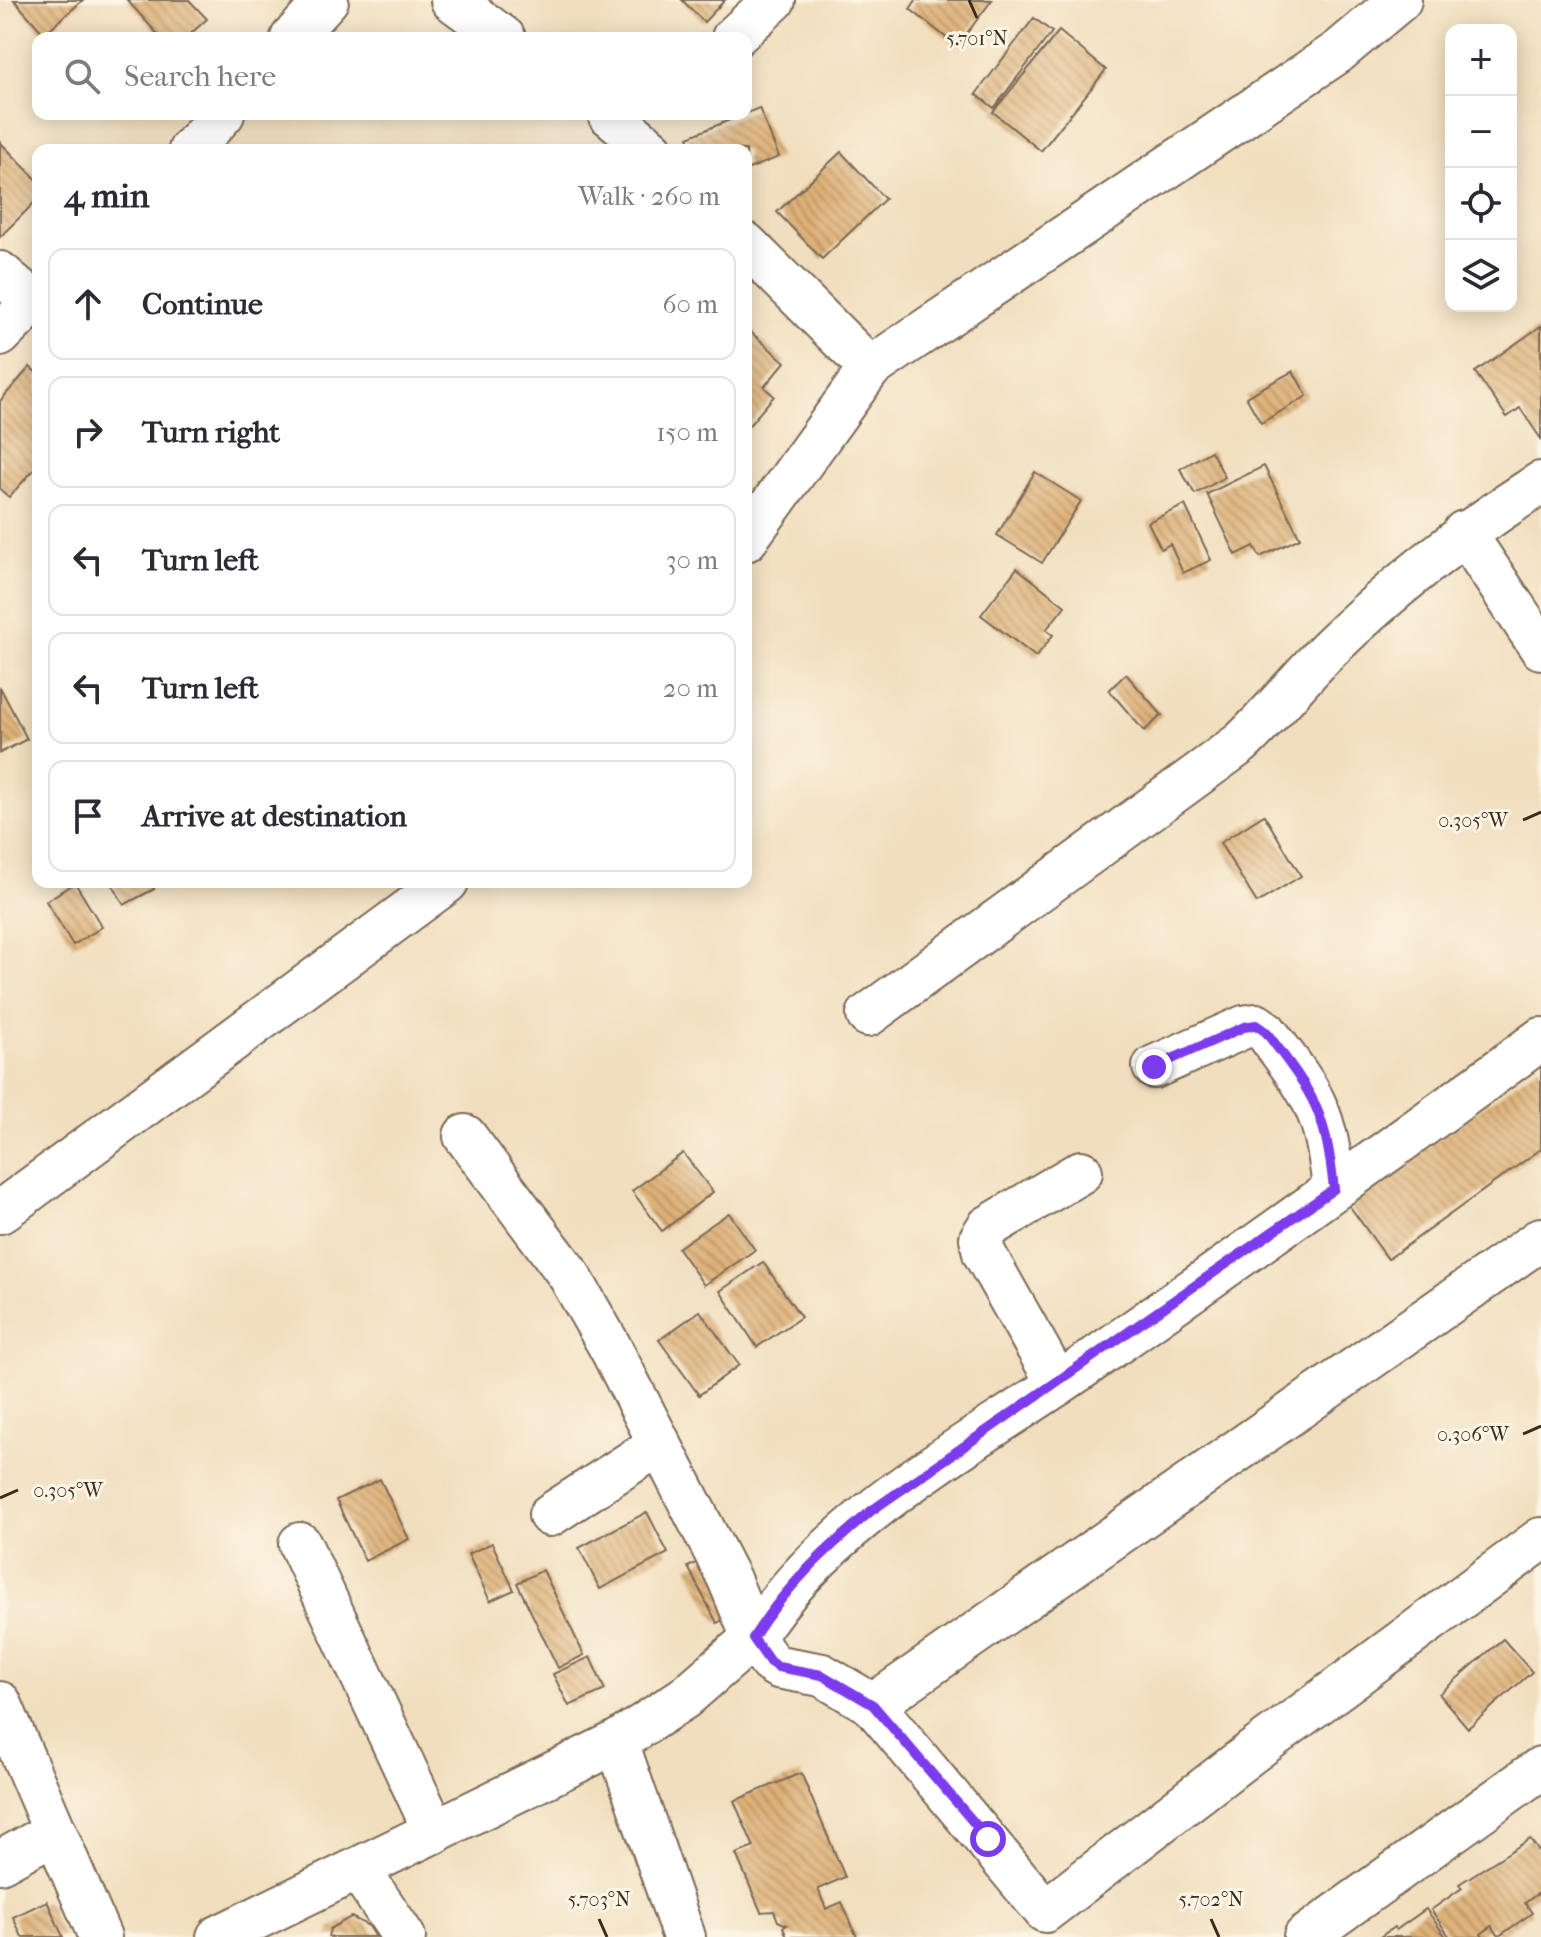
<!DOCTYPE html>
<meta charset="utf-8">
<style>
body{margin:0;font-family:"IM FELL French Canon",serif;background:#f7f7f7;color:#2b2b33}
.controls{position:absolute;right:24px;top:24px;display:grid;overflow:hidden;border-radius:16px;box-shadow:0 4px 20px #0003}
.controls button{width:72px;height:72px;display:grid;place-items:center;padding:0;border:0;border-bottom:2px solid #e1e1e2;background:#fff;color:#2b2b33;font:40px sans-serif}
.stop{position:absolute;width:24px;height:24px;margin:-18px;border:6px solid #7c3aed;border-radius:50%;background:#fff}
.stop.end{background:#7c3aed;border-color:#fff;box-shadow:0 2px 8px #0008}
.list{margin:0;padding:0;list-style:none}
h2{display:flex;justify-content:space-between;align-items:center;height:104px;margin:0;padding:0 32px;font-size:34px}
h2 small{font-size:26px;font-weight:400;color:#7c7c81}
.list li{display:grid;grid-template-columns:52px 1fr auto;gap:24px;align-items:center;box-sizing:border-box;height:112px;margin:0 16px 16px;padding:0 16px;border:2px solid #e1e1e2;border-radius:16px}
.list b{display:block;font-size:30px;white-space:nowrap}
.list em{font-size:26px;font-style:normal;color:#7c7c81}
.icon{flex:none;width:44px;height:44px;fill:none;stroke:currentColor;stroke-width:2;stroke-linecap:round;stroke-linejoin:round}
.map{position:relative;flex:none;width:1541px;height:1937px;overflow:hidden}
.search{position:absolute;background:#fff;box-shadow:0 4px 20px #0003;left:32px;top:32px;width:720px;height:88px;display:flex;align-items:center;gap:20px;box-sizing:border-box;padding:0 28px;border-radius:16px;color:#7c7c81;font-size:30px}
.panel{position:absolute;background:#fff;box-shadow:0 4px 20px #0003;left:32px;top:144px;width:720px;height:744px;border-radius:16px}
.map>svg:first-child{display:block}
.building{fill:url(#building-back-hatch)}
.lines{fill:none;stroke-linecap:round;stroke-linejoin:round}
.minor-casing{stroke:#7b6956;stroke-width:46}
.minor{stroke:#fff;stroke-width:42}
.route{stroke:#7c3aed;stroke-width:10}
.ticks{fill:none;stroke:#3b2a1e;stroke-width:3}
.ticks-label{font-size:20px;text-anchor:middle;fill:#3b2a1e;stroke:#fcf5e5;stroke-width:6;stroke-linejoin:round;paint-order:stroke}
</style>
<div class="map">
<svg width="1541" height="1937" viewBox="0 0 1541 1937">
<defs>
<pattern id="building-back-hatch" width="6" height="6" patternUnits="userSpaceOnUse" patternTransform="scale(2)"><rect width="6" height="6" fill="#deb178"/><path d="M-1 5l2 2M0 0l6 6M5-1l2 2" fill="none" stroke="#b59062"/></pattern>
</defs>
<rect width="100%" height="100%" fill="#fcf5e5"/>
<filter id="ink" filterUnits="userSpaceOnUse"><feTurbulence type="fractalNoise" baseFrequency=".0125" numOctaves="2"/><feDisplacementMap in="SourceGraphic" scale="16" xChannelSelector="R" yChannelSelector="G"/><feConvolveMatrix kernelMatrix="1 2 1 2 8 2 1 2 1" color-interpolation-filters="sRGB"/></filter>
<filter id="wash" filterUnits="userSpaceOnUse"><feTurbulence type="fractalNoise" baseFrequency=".006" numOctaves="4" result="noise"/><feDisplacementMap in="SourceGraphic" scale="32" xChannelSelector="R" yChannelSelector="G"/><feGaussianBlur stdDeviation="1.8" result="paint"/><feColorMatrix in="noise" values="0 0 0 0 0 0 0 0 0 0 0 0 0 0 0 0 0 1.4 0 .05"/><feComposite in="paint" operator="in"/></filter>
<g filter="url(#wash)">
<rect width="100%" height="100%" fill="#f1debe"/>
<g id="blocks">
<!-- building -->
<g class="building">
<polygon points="14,0 83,0 44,34"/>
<polygon points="127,0 189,0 207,19 186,38 161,38"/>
<polygon points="682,0 725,0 704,22"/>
<polygon points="916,0 992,0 957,46 910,9"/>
<polygon points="1034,18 1052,32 994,108 976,94"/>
<polygon points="1059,31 1106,70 1041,151 993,112"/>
<polygon points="759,108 779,157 746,170 746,150 693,150 688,137"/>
<polygon points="0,142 38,181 38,199 0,237"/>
<polygon points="841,152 885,199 822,259 777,212"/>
<polygon points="1541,326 1541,439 1520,408 1507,417 1475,372"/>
<polygon points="746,328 785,362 764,387 774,396 746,429"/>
<polygon points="30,367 38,374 38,465 9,497 0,489 0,401"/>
<polygon points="1293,371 1307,396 1261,423 1246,397"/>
<polygon points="1211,451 1225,477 1195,494 1180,469"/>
<polygon points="1264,466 1300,538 1260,557 1254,546 1236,555 1207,494"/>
<polygon points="1035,472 1081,501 1042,563 997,535"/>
<polygon points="1185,505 1211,560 1183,573 1170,544 1161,549 1148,522"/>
<polygon points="1017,568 1065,606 1046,630 1053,635 1036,657 981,615"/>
<polygon points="1126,674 1162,715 1144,731 1109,690"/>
<polygon points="0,687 27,739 0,753"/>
<polygon points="1264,815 1301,876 1257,903 1220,843"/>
<polygon points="111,882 150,882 154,889 124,905"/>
<polygon points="75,883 102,927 73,945 46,901"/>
<polygon points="1541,1065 1541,1149 1388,1259 1348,1204"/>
<polygon points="683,1153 713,1192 662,1231 632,1191"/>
<polygon points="729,1213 755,1250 704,1285 678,1248"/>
<polygon points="763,1262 801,1317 757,1347 720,1291"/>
<polygon points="700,1311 739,1365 699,1395 659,1340"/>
<polygon points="380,1479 409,1539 365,1561 336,1500"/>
<polygon points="647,1512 668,1553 600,1589 579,1548"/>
<polygon points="492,1543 514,1590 490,1601 468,1554"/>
<polygon points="708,1557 737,1613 717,1623 688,1567"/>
<polygon points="543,1570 584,1655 558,1668 517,1583"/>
<polygon points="1503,1639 1532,1672 1468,1728 1439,1694"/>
<polygon points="590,1657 605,1690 569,1706 553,1674"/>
<polygon points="801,1773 845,1877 818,1889 826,1909 842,1902 857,1937 787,1937 783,1927 787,1925 778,1921 774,1911 761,1912 736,1854 754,1847 734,1801"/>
<polygon points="1530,1839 1541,1854 1541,1899 1537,1894 1525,1903 1532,1913 1499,1936 1492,1926 1481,1934 1483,1937 1450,1937 1431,1910 1462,1888 1459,1884"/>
<polygon points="47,1901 63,1937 22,1937 13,1917"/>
<polygon points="1426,1909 1446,1937 1380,1937 1394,1927 1396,1930"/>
<polygon points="351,1917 369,1926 376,1937 328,1937 330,1929"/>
</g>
</g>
</g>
<g filter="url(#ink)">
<use href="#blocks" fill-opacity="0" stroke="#7b6956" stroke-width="2"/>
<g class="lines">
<defs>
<g id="minor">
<polyline points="452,0 504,38"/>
<polyline points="292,38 327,0"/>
<polyline points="733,38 774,0"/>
<polyline points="609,114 652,150"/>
<polyline points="190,150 223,114"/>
<polyline points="746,244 870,368"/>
<polyline points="0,273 33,301"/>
<polyline points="0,335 38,297"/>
<polyline points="1464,532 1541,648"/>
<polyline points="746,540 870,368 1338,52 1400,0"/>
<path d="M868,1015L1241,743C1273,713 1299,679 1329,649C1394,586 1465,531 1541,483"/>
<path d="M1154,1067L1244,1027L1256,1025L1266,1032C1314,1096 1325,1108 1334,1189"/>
<polyline points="465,1136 569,1275 610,1347 729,1579 753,1638"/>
<polyline points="0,1212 447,882"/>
<polyline points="1058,1384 984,1253 981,1238 988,1227 1081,1172"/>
<polyline points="550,1515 658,1445"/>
<polyline points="300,1544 435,1832"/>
<path d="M753,1638C831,1516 966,1448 1083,1367C1237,1259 1390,1151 1541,1039"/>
<polyline points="0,1703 100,1937"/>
<polyline points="873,1705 1541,1239"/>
<polyline points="617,1742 684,1937"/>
<polyline points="0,1862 55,1832"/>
<polyline points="359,1870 404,1937"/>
<polyline points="218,1937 617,1742 684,1698 753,1638 770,1662 778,1667 822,1675 873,1705 1045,1911 1252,1752 1541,1539"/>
<polyline points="1305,1937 1541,1768"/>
</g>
</defs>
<!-- minor casing -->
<use href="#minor" class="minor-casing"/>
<!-- minor -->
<use href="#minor" class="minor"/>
</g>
</g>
<g class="lines" filter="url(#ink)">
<!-- route -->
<path class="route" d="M988,1839L873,1705L822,1675L778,1667L770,1662L753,1638C787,1585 823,1552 871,1511L1334,1189C1325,1108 1314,1096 1266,1032L1256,1025L1244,1027L1154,1067"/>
</g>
<!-- ticks -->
<path class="ticks" d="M969,0L977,18M1523,820L1541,812M1523,1434L1541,1426M0,1498L18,1490M599,1919L607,1937M1211,1919L1219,1937"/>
<g class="ticks-label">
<text x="977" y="45">5.701°N</text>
<text x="1473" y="827">0.305°W</text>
<text x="1473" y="1441">0.306°W</text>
<text x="68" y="1497">0.305°W</text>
<text x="599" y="1906">5.703°N</text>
<text x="1211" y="1906">5.702°N</text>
</g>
</svg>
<div class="controls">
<button>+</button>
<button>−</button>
<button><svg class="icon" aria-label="locate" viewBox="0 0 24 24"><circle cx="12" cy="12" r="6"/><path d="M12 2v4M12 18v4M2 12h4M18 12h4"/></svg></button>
<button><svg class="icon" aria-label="layers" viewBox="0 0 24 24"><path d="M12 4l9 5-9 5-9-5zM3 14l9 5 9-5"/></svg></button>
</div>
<div class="stop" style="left:988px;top:1839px"></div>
<div class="stop end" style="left:1154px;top:1067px"></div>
<div class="search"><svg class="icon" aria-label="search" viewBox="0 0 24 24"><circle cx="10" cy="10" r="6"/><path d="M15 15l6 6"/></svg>Search here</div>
<section class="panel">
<h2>4 min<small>Walk · 260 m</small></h2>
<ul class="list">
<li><svg class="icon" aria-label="ahead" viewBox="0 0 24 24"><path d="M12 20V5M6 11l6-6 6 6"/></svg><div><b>Continue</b></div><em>60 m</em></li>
<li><svg class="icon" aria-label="right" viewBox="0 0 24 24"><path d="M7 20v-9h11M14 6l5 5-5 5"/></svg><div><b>Turn right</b></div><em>150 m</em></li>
<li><svg class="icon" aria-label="left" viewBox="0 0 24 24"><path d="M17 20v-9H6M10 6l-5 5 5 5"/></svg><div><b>Turn left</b></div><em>30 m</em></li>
<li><svg class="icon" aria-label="left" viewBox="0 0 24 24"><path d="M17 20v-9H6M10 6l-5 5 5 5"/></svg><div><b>Turn left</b></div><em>20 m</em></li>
<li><svg class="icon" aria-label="arrive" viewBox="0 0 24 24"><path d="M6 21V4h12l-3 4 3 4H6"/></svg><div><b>Arrive at destination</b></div></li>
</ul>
</section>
</div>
